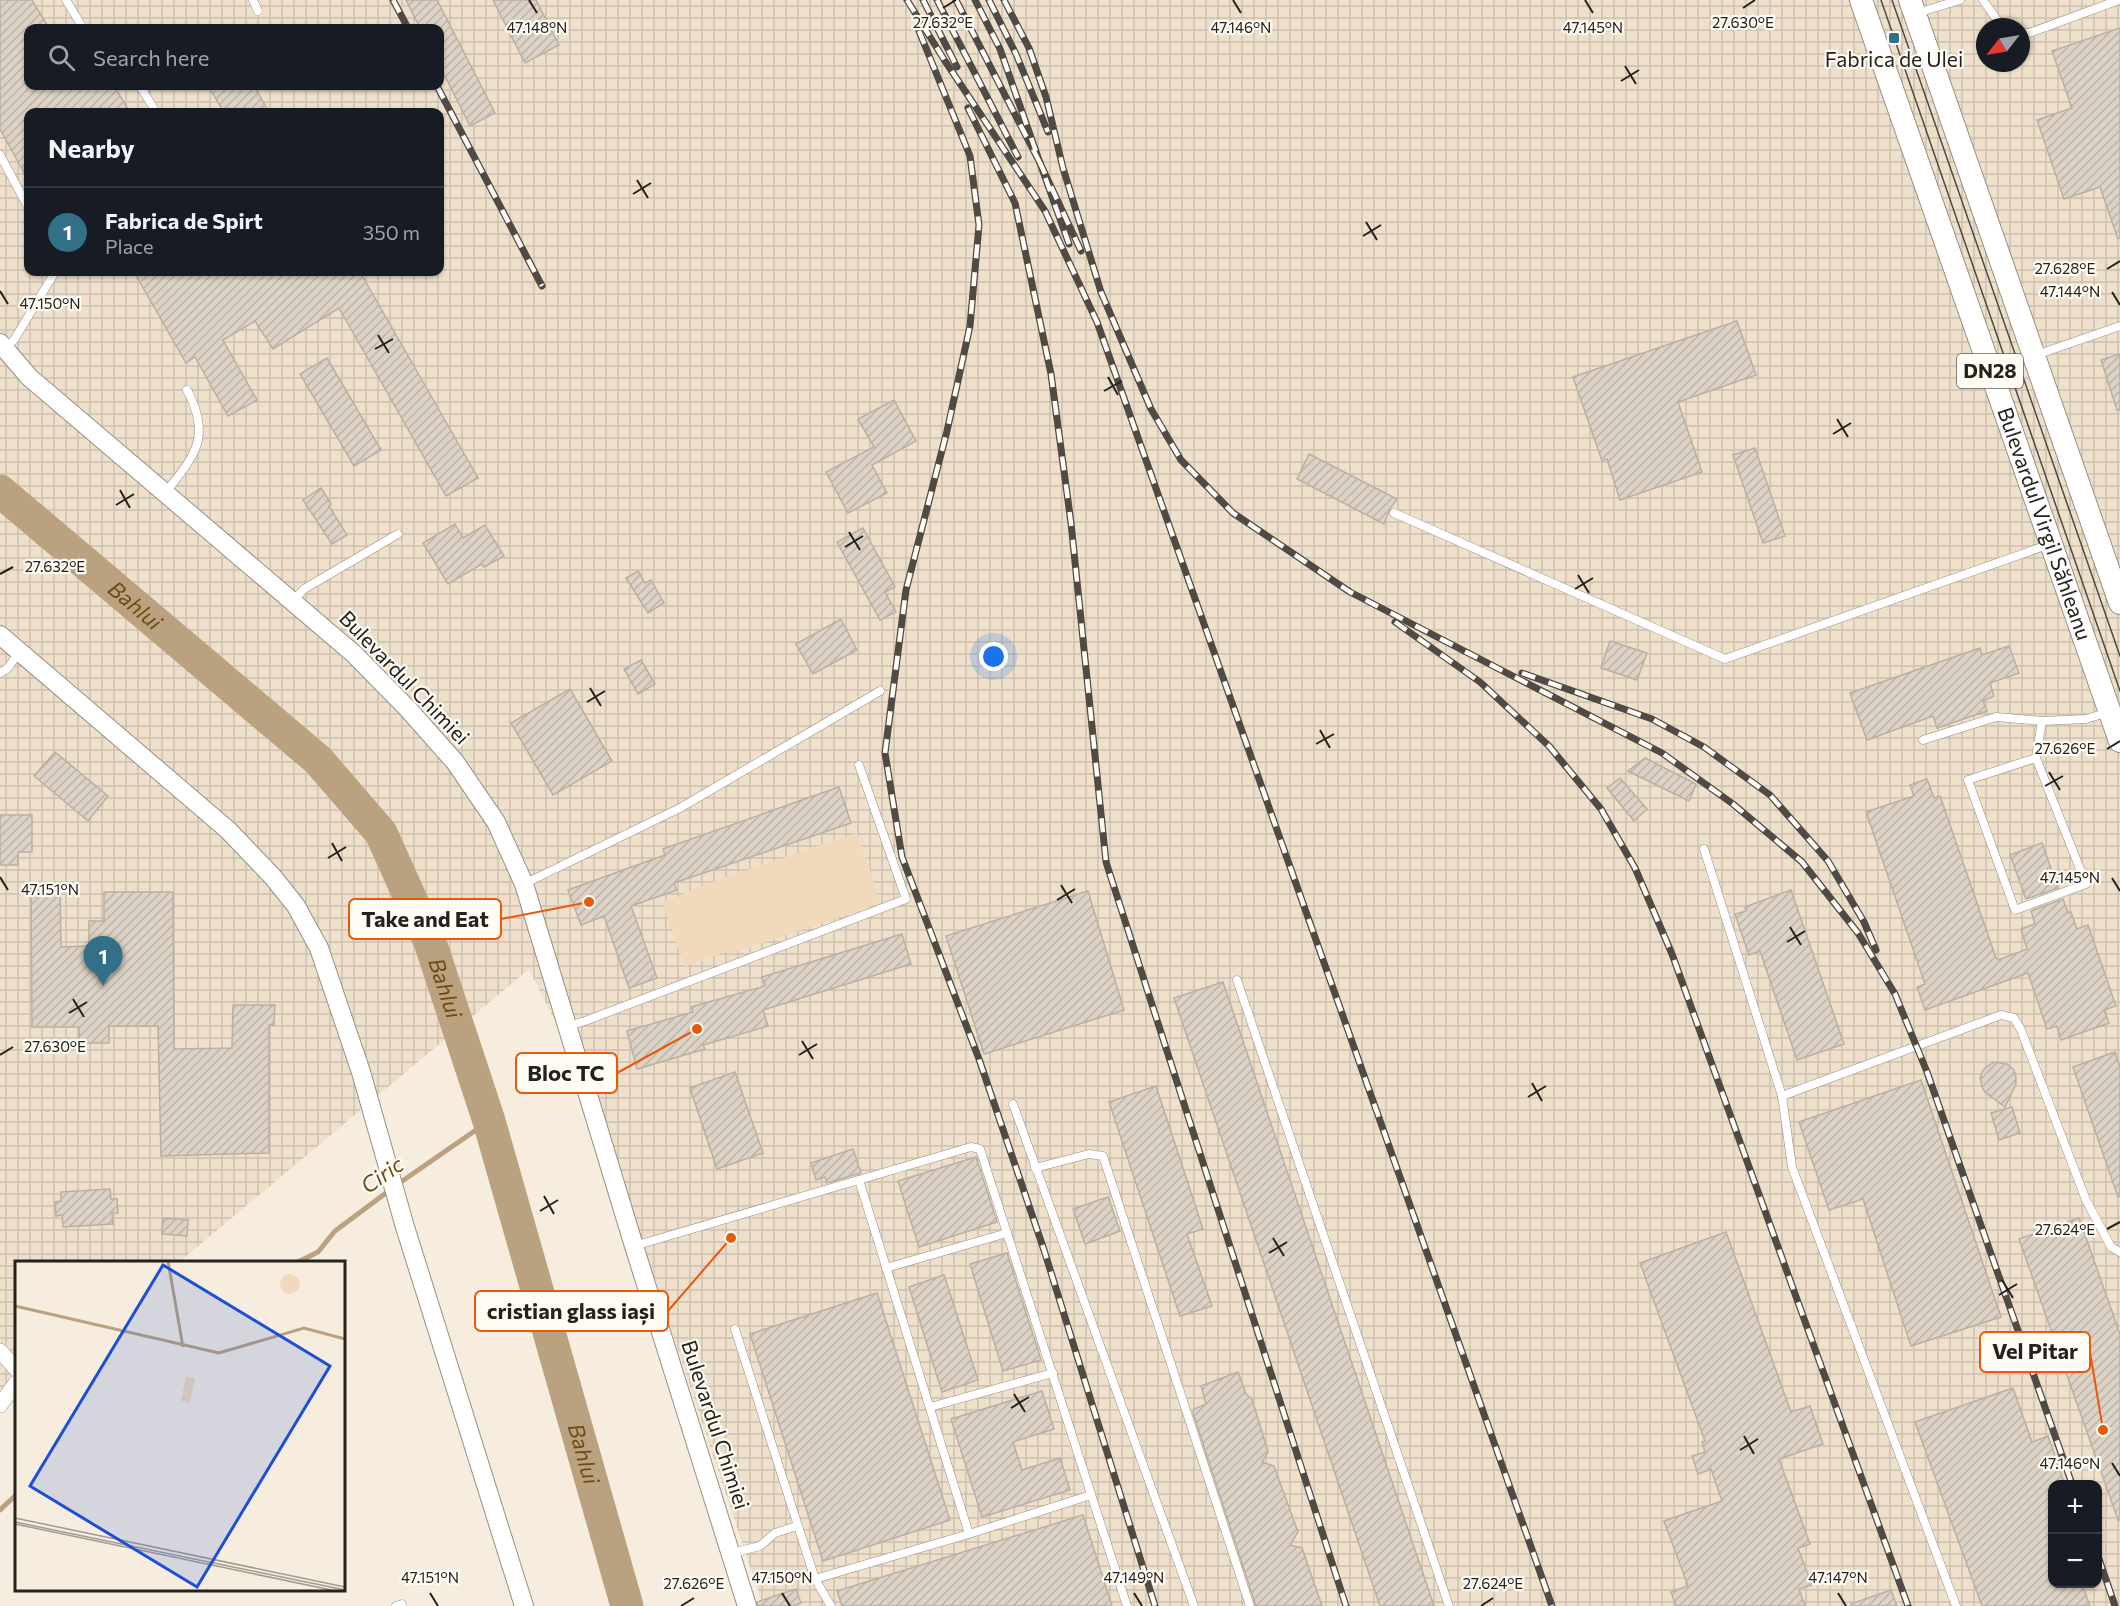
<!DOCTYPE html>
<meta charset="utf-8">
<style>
body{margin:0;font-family:Commissioner,sans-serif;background:#242831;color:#f1f3f6}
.controls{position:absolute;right:18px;bottom:18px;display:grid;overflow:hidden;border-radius:12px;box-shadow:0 2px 4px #0004}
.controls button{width:54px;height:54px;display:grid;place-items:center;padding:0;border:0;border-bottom:2px solid #363941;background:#171b24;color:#f1f3f6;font:30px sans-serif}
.compass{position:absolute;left:1976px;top:18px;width:54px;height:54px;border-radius:50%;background:#171b24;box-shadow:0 2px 4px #0004;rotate:239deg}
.you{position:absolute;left:994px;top:657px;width:21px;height:21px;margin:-15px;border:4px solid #fff;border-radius:50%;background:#1a73e8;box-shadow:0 0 0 9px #1a73e833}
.badge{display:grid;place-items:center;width:39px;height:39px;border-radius:50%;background:#336f87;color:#fff;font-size:20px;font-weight:700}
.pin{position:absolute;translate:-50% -50px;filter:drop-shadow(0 2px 3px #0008)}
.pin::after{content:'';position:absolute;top:32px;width:21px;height:18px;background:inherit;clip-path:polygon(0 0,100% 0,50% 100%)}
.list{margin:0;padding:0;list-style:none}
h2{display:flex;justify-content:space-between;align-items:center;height:78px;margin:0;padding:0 24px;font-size:26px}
h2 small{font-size:20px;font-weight:400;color:#9ea1a6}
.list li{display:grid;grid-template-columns:39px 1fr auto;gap:18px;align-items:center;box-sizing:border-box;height:90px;padding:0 24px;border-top:2px solid #363941}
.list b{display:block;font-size:22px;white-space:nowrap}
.list p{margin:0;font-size:20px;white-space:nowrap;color:#9ea1a6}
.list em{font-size:20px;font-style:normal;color:#9ea1a6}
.icon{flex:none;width:33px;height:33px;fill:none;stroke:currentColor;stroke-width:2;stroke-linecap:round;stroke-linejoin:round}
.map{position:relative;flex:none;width:2120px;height:1606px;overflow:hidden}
.search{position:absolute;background:#171b24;box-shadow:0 2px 4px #0004;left:24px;top:24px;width:420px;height:66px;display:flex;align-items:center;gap:15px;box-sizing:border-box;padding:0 21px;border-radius:12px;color:#9ea1a6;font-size:22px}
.panel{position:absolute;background:#171b24;box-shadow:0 2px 4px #0004;left:24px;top:108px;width:420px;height:168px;border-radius:12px}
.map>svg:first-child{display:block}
.industrial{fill:url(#industrial-grid);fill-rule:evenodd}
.grass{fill:#f1dabb}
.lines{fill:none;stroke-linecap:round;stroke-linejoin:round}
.stream{stroke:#baa280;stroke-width:5}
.river{stroke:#baa280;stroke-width:33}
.building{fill:url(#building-hatch);stroke:#b9afa2;stroke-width:1.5}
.service-casing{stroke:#988f82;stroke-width:9}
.minor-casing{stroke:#988f82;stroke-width:16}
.tertiary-casing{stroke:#988f82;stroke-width:20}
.primary-casing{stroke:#988f82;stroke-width:24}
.service{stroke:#fff;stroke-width:8}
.minor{stroke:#fff;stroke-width:15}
.tertiary{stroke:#fff;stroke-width:18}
.primary{stroke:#fff;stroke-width:22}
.tram{stroke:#4f4a44;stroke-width:1.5}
.rail-casing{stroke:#4f4a44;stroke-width:7}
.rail{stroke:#fffbf5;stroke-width:4.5;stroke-dasharray:14;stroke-linecap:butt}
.ticks{fill:none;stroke:#25211c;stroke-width:2}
.poi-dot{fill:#336f87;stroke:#fffbf5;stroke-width:2}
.labels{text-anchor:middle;stroke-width:4.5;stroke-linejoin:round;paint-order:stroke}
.shield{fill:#fffbf5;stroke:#66625d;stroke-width:1.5}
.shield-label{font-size:20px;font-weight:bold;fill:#25211c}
.poi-label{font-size:21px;fill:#25211c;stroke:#fffbf5}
.street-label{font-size:21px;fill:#25211c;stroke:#fffbf5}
.water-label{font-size:22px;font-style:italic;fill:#6f4d12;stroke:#fffbf5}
.inset-river{fill:none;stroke:#baa280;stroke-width:3}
.inset-road{fill:none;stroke:#a29b91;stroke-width:1.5}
.view{fill:#1d4ed8;fill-opacity:0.15;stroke:#1d4ed8;stroke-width:3}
.inset-edge{fill:none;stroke:#25211c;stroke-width:3}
.ticks-label{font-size:15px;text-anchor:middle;fill:#25211c;stroke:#fffbf5;stroke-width:4.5;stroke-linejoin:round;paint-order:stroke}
.leader{fill:none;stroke:#e8590c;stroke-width:2}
.callout-dot{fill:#e8590c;stroke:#fffbf5;stroke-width:2}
.callout{fill:#fffbf5;stroke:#e8590c;stroke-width:2}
.callout-label{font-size:22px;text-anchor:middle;font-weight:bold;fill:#25211c}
</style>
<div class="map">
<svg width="2120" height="1606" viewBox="0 0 2120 1606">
<defs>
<pattern id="industrial-grid" width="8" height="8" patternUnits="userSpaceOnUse" patternTransform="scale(1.5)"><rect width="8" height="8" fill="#efe0cc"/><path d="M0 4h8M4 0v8" fill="none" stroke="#cdc0af"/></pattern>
<pattern id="building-hatch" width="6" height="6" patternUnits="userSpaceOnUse" patternTransform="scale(1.5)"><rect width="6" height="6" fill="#dcd2c5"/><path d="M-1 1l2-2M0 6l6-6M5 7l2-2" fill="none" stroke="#bdb4a9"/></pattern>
</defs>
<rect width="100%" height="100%" fill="#f6eddf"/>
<!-- industrial -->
<path class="industrial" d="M0,0H2120V1606H763L598,1109L529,969L179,1262H16V1399L0,1413ZM1985,27H2021V63H1985ZM28,28H440V86H28ZM28,112H440V272H28ZM2052,1484H2098V1584H2052Z"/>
<!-- grass -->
<polygon class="grass" points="857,833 881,903 730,954 728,951 685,967 662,903 706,884"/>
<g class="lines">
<!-- stream -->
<g class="stream">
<polyline points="398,1184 489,1121"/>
<polyline points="298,1262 318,1252 335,1231 390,1190"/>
<polyline points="0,1510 16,1495"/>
</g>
<!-- river -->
<path class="river" id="s1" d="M0,491L318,760L381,833L430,942L489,1121L627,1606"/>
</g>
<!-- building -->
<g class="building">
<polygon points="0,0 32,0 49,28 28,28 28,86 114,86 130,112 28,112 28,180 0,129"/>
<polygon points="406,0 437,0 495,113 470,126 440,66 440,28 420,28"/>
<polygon points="493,0 536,0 559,45 525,63"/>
<polygon points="2120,28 2120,238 2118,239 2100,187 2064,199 2037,120 2072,108 2052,51"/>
<polygon points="208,86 254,86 269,112 224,112"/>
<polygon points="134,272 360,272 478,478 446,496 339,308 273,349 255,321 223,340 257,400 228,416 195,357 186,363"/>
<polygon points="1737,321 1756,375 1678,402 1702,472 1620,500 1607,459 1602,461 1573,377"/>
<polygon points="2120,354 2120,410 2117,410 2101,360"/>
<polygon points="327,358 381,450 354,466 300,374"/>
<polygon points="894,400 916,441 872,465 887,493 848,513 826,472 874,447 858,419"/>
<polygon points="1755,448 1785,536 1763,543 1733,455"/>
<polygon points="1309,454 1397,499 1389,510 1384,524 1297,479"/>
<polygon points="321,488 331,504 329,506 347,535 332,544 303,500"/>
<polygon points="455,524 463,538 485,525 504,556 484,567 482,564 448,584 423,543"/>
<polygon points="863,528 895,587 885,592 896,612 880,620 837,542"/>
<polygon points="638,571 645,583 651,580 664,603 648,613 626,578"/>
<polygon points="841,619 857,650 813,674 796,644"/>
<polygon points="1610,641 1647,653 1637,680 1601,668"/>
<polygon points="2009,646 2019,673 1990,683 1994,696 1983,701 1987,711 1937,728 1933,716 1867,740 1850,693 1980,648 1982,655"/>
<polygon points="641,660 655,684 638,694 624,669"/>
<polygon points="570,689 612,761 553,795 511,723"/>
<polygon points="55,752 108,796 88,821 34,776"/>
<polygon points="1645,758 1696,784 1689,801 1628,771"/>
<polygon points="1620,778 1647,809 1634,821 1607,788"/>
<polygon points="1927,779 1934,798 1940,796 1996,958 1998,960 2027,949 2021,929 2035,924 2031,911 2063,899 2068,913 2071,912 2077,929 2088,925 2116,1006 2104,1010 2109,1023 2061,1040 2057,1026 2047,1029 2028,973 1925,1010 1917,987 1925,984 1866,812 1914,796 1910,785"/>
<polygon points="839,787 851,823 674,883 677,890 631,906 657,978 629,988 604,916 581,925 568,890 665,855 663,849"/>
<polygon points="0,815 32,815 32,852 18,852 18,865 0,865"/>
<polygon points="2042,843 2058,888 2026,899 2010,855"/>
<polygon points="31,886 60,886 61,947 89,946 89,921 104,921 104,892 173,892 174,1049 232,1048 233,1005 275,1005 274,1025 269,1025 269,1153 161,1156 158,1026 109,1026 109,1043 79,1043 79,1027 32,1027"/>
<polygon points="1791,890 1844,1044 1797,1060 1760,951 1749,955 1735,914 1746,911 1745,907"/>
<polygon points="1088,891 1124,1010 984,1054 946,936"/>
<polygon points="902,934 911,964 763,1010 768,1026 703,1045 705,1049 637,1069 627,1031 693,1012 691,1007 765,986 762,977"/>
<polygon points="1223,982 1434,1606 1380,1606 1174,998"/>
<polygon points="2115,1052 2120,1067 2120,1196 2118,1197 2073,1067"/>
<polygon points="1994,1062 2007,1064 2014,1070 2016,1077 2016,1084 2005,1107 1985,1092 1982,1087 1980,1078 1982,1072 1986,1067"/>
<polygon points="735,1072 763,1153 717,1169 690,1088"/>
<polygon points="1921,1080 2001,1317 1911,1346 1863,1199 1829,1210 1799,1122"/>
<polygon points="1156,1086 1203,1229 1187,1234 1212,1306 1180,1316 1109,1102"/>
<polygon points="2012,1107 2020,1133 1999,1140 1991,1113"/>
<polygon points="853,1149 861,1173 827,1183 825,1177 816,1180 811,1163"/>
<polygon points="976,1157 997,1222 919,1247 898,1181"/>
<polygon points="110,1189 111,1199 117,1199 118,1213 112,1213 113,1224 63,1227 62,1215 56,1216 55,1202 61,1201 61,1192"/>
<polygon points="1108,1197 1120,1231 1085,1244 1073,1209"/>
<polygon points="163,1218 188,1220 187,1236 162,1234"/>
<polygon points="2079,1218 2120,1334 2120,1520 2118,1520 2019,1239"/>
<polygon points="1726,1232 1791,1412 1810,1406 1823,1444 1779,1459 1810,1544 1798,1548 1812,1585 1799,1589 1805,1606 1676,1606 1671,1592 1688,1586 1664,1521 1722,1501 1711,1469 1698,1474 1692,1456 1705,1452 1702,1442 1705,1441 1640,1263"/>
<polygon points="1007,1253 1041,1360 1003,1371 970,1264"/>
<polygon points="944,1275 978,1380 942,1392 909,1287"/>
<polygon points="877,1293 950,1520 823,1561 750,1334"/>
<polygon points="1238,1372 1246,1394 1252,1399 1268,1452 1262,1462 1274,1466 1298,1532 1290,1545 1302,1548 1322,1606 1256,1606 1193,1413 1194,1409 1206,1404 1201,1386"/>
<polygon points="2013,1388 2032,1442 2048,1436 2065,1485 2052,1485 2052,1584 2082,1584 2090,1606 1982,1606 1915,1422"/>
<polygon points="1042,1391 1054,1429 1013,1442 1022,1470 1060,1458 1070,1490 982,1517 951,1419"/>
<polygon points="1083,1515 1112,1606 842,1606 837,1591"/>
<polygon points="796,1589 801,1603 792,1606 758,1606 757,1602"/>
<polygon points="1891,1590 1897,1606 1851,1606 1851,1604"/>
</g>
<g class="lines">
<defs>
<g id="service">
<polyline points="66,0 83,28"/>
<polyline points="253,0 258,11"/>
<polyline points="1983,0 2002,27"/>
<polyline points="1917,13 1960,0"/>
<polyline points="2021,33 2029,33 2119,0"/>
<polyline points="140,86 156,112"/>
<polyline points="0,155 28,207"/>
<polyline points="5,347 14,340 55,272"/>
<polyline points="2036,355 2120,326"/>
<path d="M166,492C195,455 212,437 187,390"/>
<polyline points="1394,513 1725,659 2050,544"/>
<polyline points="293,601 304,589 398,534"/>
<polyline points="0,673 8,668 19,652"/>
<polyline points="1923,740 1996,717 2042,721 2086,719 2109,712"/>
<polyline points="2036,758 1968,780 2015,910 2086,884 2036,758 2042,721"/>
<polyline points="1704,849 1782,1096 1792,1167 1956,1606"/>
<polyline points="524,884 680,808 880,691"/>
<polyline points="1237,980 1449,1606"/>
<polyline points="568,1026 585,1021 906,899 859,765"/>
<polyline points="1782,1096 2001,1015 2014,1018 2021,1030 2086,1200 2111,1247 2120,1252"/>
<polyline points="1013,1104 1194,1606"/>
<polyline points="1035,1168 1089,1154 1103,1156 1250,1606"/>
<polyline points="859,1180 969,1534"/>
<polyline points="634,1246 971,1147 980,1149 1127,1606"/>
<polyline points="886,1268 1007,1233"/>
<polyline points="735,1329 815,1579 831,1606"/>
<polyline points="930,1407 1053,1373"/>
<polyline points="732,1553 760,1546 775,1533 797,1526"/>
<polyline points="815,1579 969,1534 1091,1495"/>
<polyline points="396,1606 402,1604"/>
</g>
<g id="minor">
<polyline points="0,1351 16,1369"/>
<polyline points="0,1405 16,1383"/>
</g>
<g id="tertiary">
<polyline points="0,343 29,377 354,654 408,709 455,762 496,822 524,884 634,1246 747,1606"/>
<polyline points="0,635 228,830 273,877 296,906 319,948 361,1072 405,1227 524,1606"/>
</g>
<g id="primary">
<path id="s2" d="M1861,0L2120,741"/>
<polyline points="1910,0 2120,603"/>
</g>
</defs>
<!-- service casing -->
<use href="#service" class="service-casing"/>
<!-- minor casing -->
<use href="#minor" class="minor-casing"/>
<!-- tertiary casing -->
<use href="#tertiary" class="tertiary-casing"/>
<!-- primary casing -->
<use href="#primary" class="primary-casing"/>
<!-- service -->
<use href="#service" class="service"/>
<!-- minor -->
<use href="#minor" class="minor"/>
<!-- tertiary -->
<use href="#tertiary" class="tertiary"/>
<!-- primary -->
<use href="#primary" class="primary"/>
<!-- tram -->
<g class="tram">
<polyline points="1881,0 2120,691"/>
<polyline points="1892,0 2120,656"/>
</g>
<defs>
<g id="rail">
<polyline points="393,0 408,28"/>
<polyline points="907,0 945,61 1045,211 1097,322 1552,1606"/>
<polyline points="923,0 957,67"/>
<polyline points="937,0 1018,157"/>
<polyline points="956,0 1040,163 1000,49 975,0"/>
<polyline points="989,0 1016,54 1048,132"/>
<polyline points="1004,0 1029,48 1046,97 1063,168 1101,292 1151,409 1181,460 1233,513 1350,592 1662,753 1733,804 1802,862 1858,933 1895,994 1927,1072 2072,1484"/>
<polyline points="919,31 970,156 979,225 970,326 947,431 906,590 885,753 902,857 979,1059 1044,1250 1155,1606"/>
<polyline points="437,86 542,286"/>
<polyline points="968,108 1015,203 1051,374 1071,523 1106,862 1346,1606"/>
<polyline points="1069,244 1040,163 1081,251"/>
<polyline points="1395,622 1480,682 1549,746 1601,809 1635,868 1672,954 1908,1606"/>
<polyline points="1522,673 1652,719 1704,747 1770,795 1828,861 1864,922 1876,950"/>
<polyline points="2098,1556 2115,1606"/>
</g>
</defs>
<!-- rail casing -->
<use href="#rail" class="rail-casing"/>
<!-- rail -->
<use href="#rail" class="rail"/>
</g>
<!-- ticks -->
<path class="ticks" d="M529,0L537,13M1233,0L1241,13M1585,0L1593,13M943,8L956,0M1743,8L1755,0M1625,66L1636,84M1621,81L1639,70M637,180L648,198M633,194L651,183M1366,222L1377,240M1363,236L1381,225M2107,269L2120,261M0,291L8,304M2112,292L2120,305M378,335L389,353M375,349L393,339M1108,377L1118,395M1104,391L1122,381M1837,419L1848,437M1833,434L1851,423M120,490L130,508M116,505L134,494M849,532L860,550M845,547L863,536M0,574L13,567M1578,575L1589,593M1575,589L1593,578M590,688L601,706M587,702L605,691M1320,730L1330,748M1316,744L1334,734M2107,749L2120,741M2049,772L2060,790M2045,786L2063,776M332,843L342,861M328,858L346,847M0,877L8,890M2112,878L2120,891M1061,885L1072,903M1057,900L1075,889M1790,927L1801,945M1787,942L1805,931M73,999L84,1017M69,1013L87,1002M802,1041L813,1059M0,1055L13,1047M799,1055L817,1044M1532,1083L1542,1101M1528,1097L1546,1086M544,1196L554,1214M540,1211L558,1200M2107,1229L2120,1222M1273,1238L1284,1256M1269,1253L1287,1242M2002,1280L2013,1298M1999,1295L2017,1284M1014,1394L1025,1412M1011,1408L1029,1397M1744,1436L1754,1454M1740,1450L1758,1439M2112,1463L2120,1476M430,1593L438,1606M782,1593L790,1606M1134,1593L1142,1606M1838,1593L1846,1606M681,1606L694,1598M1481,1606L1493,1598"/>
<!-- markers -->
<rect class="poi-dot" x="1888" y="32" width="12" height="12" rx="3"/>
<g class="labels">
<!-- shield labels -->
<rect class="shield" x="1957" y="354" width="66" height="34" rx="4.5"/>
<g class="shield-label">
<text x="1990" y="378">DN28</text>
</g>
<!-- poi labels -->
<g class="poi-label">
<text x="1894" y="67">Fabrica de Ulei</text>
</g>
<!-- street labels -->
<g class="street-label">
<text dy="7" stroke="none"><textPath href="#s2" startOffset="555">Bulevardul Virgil Săhleanu</textPath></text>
<text transform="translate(404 678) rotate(46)" y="7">Bulevardul Chimiei</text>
<text transform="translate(715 1425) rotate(72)" y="7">Bulevardul Chimiei</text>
</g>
<!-- water labels -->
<g class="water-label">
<text dy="8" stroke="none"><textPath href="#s1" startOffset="177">Bahlui</textPath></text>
<text dy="8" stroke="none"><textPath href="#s1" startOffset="681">Bahlui</textPath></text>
<text transform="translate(382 1175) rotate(-35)" y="8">Ciric</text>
<text dy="8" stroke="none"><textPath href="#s1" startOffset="1167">Bahlui</textPath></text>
</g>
</g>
<!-- overview -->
<g transform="translate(15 1261)">
<rect width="330" height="330" fill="#f6eddf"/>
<path d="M265 23a10 10 0 1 1 20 0a10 10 0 1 1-20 0ZM171,116L180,117L175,142L166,140Z" fill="#f1dabb"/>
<path class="inset-river" d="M153,0L168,86M0,45L204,92L289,67L330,78"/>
<path class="inset-road" d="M0,257L330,326M0,261L330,329M0,263L321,330"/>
<path class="view" d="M148,4L315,105L182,326L15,225Z"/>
<rect width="330" height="330" class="inset-edge"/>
</g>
<g class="ticks-label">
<text x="943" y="28">27.632°E</text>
<text x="1743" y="28">27.630°E</text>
<text x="1241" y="33">47.146°N</text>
<text x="1593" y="33">47.145°N</text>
<text x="537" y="33">47.148°N</text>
<text x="2065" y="274">27.628°E</text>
<text x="2070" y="297">47.144°N</text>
<text x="50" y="309">47.150°N</text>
<text x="55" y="572">27.632°E</text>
<text x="2065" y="754">27.626°E</text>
<text x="2070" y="883">47.145°N</text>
<text x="50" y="895">47.151°N</text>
<text x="55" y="1052">27.630°E</text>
<text x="2065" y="1235">27.624°E</text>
<text x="2070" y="1469">47.146°N</text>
<text x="430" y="1583">47.151°N</text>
<text x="782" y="1583">47.150°N</text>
<text x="1134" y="1583">47.149°N</text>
<text x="1838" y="1583">47.147°N</text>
<text x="694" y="1589">27.626°E</text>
<text x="1493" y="1589">27.624°E</text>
</g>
<!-- callouts -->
<path class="leader" d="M589 902L501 919M697 1029L617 1073M731 1238L668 1311M2103 1430L2090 1352"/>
<g class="callout-dot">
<circle cx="589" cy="902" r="6"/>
<circle cx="697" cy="1029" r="6"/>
<circle cx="731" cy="1238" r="6"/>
<circle cx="2103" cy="1430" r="6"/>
</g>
<g class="callout">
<rect x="349" y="899" width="152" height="40" rx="6"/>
<rect x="516" y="1053" width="101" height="40" rx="6"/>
<rect x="475" y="1291" width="193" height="40" rx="6"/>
<rect x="1980" y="1332" width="110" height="40" rx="6"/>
</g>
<g class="callout-label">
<text x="425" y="927">Take and Eat</text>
<text x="566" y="1081">Bloc TC</text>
<text x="571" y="1319">cristian glass iași</text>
<text x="2035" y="1359">Vel Pitar</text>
</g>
</svg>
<div class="controls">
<button>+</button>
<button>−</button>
</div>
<svg class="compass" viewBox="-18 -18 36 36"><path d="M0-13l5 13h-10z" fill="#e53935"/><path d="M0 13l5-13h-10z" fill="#9ea1a6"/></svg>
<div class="you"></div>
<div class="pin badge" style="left:103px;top:986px">1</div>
<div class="search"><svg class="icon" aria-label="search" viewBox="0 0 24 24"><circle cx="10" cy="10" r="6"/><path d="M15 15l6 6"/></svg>Search here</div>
<section class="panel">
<h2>Nearby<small></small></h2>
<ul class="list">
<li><span class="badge">1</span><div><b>Fabrica de Spirt</b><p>Place</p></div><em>350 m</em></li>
</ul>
</section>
</div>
